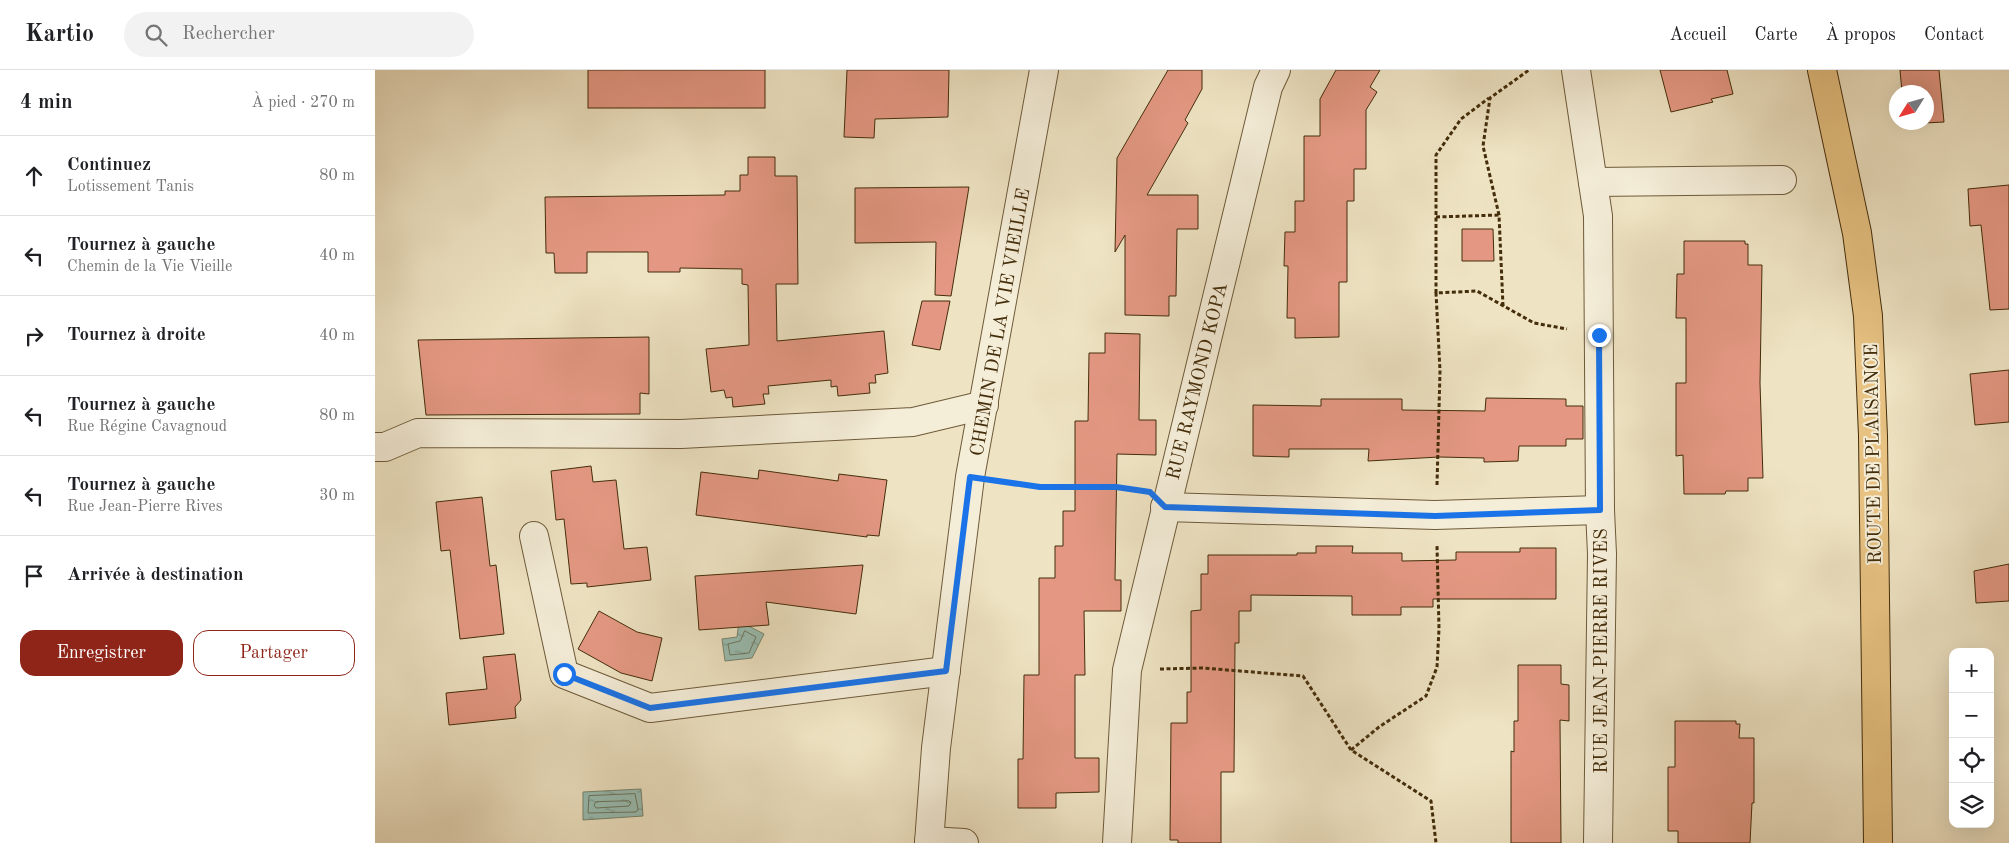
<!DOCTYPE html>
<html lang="fr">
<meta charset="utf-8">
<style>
body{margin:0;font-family:"Old Standard TT",serif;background:#f2f2f2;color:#202124}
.controls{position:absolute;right:15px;bottom:15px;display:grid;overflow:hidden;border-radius:10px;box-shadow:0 5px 20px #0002}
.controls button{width:45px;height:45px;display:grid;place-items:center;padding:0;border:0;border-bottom:1px solid #e0e0e0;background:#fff;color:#202124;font:25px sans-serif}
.compass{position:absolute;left:1514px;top:15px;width:45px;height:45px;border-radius:50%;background:#fff;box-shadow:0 5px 20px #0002;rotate:233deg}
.stop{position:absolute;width:15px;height:15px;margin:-11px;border:4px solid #1a73e8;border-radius:50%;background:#fff}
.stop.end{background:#1a73e8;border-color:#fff;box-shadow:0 1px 5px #0008}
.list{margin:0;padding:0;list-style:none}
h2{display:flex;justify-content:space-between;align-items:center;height:65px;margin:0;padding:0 20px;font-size:21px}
h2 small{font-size:16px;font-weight:400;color:#757577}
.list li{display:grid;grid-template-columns:32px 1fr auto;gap:15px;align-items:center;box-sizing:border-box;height:80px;padding:0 20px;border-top:1px solid #e0e0e0}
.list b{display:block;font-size:19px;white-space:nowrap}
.list p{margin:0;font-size:16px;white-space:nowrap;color:#757577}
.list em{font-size:16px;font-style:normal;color:#757577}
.actions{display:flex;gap:10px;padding:15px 20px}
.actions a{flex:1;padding:11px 0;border:1px solid #8f2418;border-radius:15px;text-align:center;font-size:18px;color:#8f2418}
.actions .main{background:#8f2418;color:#fff}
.icon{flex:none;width:28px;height:28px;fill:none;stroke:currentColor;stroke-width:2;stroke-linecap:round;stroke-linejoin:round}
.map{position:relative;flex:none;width:1634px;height:773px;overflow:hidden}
header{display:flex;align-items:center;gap:30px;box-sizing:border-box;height:70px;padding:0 25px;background:#fff;border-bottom:1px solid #e0e0e0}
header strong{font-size:24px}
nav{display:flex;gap:28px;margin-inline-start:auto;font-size:18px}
.search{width:350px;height:45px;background:#f2f2f2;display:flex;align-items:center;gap:12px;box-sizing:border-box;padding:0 18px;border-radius:28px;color:#757577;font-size:19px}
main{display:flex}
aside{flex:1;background:#fff}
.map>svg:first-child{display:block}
.water{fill:url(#water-ripples);stroke:#77846f}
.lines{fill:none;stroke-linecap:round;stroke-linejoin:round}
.shore{stroke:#6e765e;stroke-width:1}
.building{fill:#e49883;stroke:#442d0a}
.minor-casing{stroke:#6e5a38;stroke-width:30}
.major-casing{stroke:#442d0a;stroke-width:30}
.path{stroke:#442d0a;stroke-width:3;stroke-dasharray:4 2.5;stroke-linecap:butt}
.minor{stroke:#f4edd8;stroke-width:28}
.major{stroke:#e7c282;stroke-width:28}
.route{stroke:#1a73e8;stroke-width:6}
.labels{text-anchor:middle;stroke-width:4;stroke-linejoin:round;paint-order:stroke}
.street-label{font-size:19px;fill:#442d0a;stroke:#f4edd8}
</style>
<header>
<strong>Kartio</strong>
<div class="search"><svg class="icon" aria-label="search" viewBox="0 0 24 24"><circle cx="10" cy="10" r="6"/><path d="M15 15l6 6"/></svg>Rechercher</div>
<nav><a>Accueil</a><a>Carte</a><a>À propos</a><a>Contact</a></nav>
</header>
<main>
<aside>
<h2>4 min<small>À pied · 270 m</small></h2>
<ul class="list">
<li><svg class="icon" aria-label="ahead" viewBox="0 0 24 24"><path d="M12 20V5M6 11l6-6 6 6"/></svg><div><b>Continuez</b><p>Lotissement Tanis</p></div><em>80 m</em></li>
<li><svg class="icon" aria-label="left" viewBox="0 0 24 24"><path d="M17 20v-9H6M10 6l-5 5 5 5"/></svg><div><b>Tournez à gauche</b><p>Chemin de la Vie Vieille</p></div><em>40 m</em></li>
<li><svg class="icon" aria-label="right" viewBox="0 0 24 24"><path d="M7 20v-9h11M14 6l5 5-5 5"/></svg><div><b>Tournez à droite</b></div><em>40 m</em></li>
<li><svg class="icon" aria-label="left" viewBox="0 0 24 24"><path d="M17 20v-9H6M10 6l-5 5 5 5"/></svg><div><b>Tournez à gauche</b><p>Rue Régine Cavagnoud</p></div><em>80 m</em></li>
<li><svg class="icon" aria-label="left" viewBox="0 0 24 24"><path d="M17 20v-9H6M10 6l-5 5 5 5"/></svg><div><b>Tournez à gauche</b><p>Rue Jean-Pierre Rives</p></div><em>30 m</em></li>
<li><svg class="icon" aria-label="arrive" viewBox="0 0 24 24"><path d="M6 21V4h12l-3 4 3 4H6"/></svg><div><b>Arrivée à destination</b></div></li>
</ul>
<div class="actions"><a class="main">Enregistrer</a><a>Partager</a></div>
</aside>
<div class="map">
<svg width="1634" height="773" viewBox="0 0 1634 773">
<defs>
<pattern id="water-ripples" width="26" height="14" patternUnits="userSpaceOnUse" patternTransform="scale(1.25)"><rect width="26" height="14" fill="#99beb3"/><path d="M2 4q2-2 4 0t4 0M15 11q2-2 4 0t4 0" fill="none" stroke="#7e9b90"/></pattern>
</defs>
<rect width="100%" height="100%" fill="#eee3c3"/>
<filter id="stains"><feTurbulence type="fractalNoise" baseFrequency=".004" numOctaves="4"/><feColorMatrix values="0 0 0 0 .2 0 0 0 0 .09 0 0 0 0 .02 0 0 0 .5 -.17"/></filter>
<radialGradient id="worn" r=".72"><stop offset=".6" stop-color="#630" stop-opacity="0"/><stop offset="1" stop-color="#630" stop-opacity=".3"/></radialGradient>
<!-- water -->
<g class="water">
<polygon points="364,551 389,564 377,588 350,591 347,569 362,567"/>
<polygon points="266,719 268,746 208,750 208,722"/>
</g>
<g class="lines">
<!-- shore -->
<g class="shore">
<polygon points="370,561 381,567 374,583 355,585 353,574 365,571"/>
<polygon points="260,724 263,739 261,742 213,743 214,726"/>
<polygon points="254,731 256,733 254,736 221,738 219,735 221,732"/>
</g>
</g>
<!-- building -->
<g class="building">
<rect x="213" y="0" width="177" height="38"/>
<polygon points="472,0 574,0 573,47 500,49 499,68 469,67"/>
<polygon points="793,0 827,0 827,19 810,50 813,53 772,125 823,125 823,159 802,159 801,226 794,226 794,246 750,245 750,165 740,182 742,88"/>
<polygon points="961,0 1005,0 995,17 1002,22 991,40 991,99 979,99 979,131 972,131 972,212 964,212 964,267 920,268 920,248 912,248 913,196 909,196 910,162 920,162 920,131 929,131 929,66 945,66 945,29"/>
<polygon points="1285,0 1352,0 1358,24 1336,29 1338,32 1296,42"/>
<polygon points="1525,0 1564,0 1569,52 1529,54 1529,52 1552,52 1552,22 1527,22"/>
<polygon points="373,87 400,87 400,106 422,106 423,214 401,214 402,271 509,261 513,303 500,305 501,313 494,313 495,323 463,326 462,316 456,317 456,310 393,316 394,324 388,324 390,334 358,337 357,327 351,328 349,320 336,322 331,279 374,275 373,215 367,214 367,199 305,198 305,202 273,202 273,182 212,182 212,203 180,203 179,183 171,183 170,127 350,125 350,121 365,121 365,105 373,105"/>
<polygon points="1634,115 1634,239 1615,240 1606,155 1595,156 1593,119"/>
<polygon points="594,117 576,226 560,225 561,172 480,173 480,118"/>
<polygon points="1087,159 1118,159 1119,191 1087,191"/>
<polygon points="1309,171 1370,171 1370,174 1373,174 1373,195 1387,195 1385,313 1388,408 1373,408 1373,421 1351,421 1350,424 1309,424 1308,385 1301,386 1301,313 1311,313 1311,248 1301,248 1302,204 1309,204"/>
<polygon points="547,231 575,231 565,280 537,275"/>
<polygon points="730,263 765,264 764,350 781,350 781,385 742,384 740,510 746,510 746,541 709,541 710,605 700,605 700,688 724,688 724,722 681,723 681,738 643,738 643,689 648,689 649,605 664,605 664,508 680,508 680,476 688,476 688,441 700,441 700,351 713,351 714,283 730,283"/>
<polygon points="274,267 274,324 265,323 265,344 51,345 43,270"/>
<polygon points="1634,300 1634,352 1600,355 1595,304"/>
<polygon points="1111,328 1191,329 1191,336 1208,336 1208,369 1191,369 1191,376 1144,376 1143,391 1109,392 1109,388 1064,387 993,391 994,379 914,379 914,387 878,386 878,335 946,336 946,329 1027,329 1027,340 1110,341"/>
<polygon points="216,396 218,412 241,410 249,479 272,477 276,510 212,517 212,513 196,514 189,449 181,450 176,401"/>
<polygon points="384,400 463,411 464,404 512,410 504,466 492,465 492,467 321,445 326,402 383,409"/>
<polygon points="107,427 115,496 121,495 129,564 85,569 75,480 66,481 61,432"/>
<polygon points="941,476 978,476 977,483 1027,483 1027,491 1081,490 1081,482 1145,482 1145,478 1181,478 1181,529 1058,529 1058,537 1026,537 1026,545 977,545 977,526 876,525 876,541 864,541 864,573 860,573 859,702 846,702 846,773 803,773 803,770 795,770 796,653 812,653 812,622 816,622 816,541 826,540 826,504 833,504 833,485 922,485 922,483 941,483"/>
<polygon points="1634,494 1634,531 1601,533 1599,501"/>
<polygon points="488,495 481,544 391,532 394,555 324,560 320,506"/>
<polygon points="224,541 262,562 287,568 277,611 246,603 203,579"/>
<polygon points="140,584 146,630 140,637 141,648 74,655 71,623 112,619 108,587"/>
<polygon points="1143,595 1186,595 1186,614 1194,615 1194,651 1185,650 1186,773 1136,773 1136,681 1139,682 1139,651 1143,651"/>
<polygon points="1300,651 1361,651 1361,654 1365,654 1364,668 1379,668 1379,733 1377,733 1375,773 1303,773 1303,761 1293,761 1293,697 1300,697"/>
</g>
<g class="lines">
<defs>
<g id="minor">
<polyline points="1201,0 1223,146 1225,440 1227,484 1223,773"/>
<polyline points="1218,112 1407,110"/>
<polyline points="0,377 10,377 43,363 306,364 538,352 609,335"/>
<polyline points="790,437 1060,445 1225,440"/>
<polyline points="159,466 189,604 275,638 571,601"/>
<polyline points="554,771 589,773"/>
<polyline points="554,773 561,678 595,407 669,0"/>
<polyline points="742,773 752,600 893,17 901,0"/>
</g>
<polyline id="major" points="1447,0 1482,163 1493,246 1498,366 1503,773"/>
</defs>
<!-- minor casing -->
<use href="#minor" class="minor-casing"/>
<!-- major casing -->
<use href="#major" class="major-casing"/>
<!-- path -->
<g class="path">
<polyline points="1061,147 1124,145"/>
<polyline points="1061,223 1061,85 1086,49 1114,28"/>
<polyline points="1128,236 1124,145 1108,76 1115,28 1154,0"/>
<polyline points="626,411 665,417 741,417 764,420"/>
<polyline points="1062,415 1065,301 1061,223 1102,221 1159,253 1192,259"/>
<polyline points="785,599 827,598 928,606 976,680 1056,731 1061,773"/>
<polyline points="976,680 1004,657 1051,626 1062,597 1064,559 1062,476"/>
</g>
<!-- minor -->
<use href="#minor" class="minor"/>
<!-- major -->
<use href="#major" class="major"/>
</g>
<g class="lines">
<!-- route -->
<polyline class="route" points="189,604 275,638 571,601 595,407 665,417 741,417 775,422 790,437 1060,446 1225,440 1224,265"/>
</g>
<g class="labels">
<!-- street labels -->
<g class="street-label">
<text transform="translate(624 252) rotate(-80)" y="7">CHEMIN DE LA VIE VIEILLE</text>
<text transform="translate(821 311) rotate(-76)" y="7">RUE RAYMOND KOPA</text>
<text transform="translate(1497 384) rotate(-91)" y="7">ROUTE DE PLAISANCE</text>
<text transform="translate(1225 581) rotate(-90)" y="7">RUE JEAN-PIERRE RIVES</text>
</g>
</g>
<rect width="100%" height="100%" filter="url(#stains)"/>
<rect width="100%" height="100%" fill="url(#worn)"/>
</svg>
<div class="controls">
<button>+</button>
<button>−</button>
<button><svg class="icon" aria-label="locate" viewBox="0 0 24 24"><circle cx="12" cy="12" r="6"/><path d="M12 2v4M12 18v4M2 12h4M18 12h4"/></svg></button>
<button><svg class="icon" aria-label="layers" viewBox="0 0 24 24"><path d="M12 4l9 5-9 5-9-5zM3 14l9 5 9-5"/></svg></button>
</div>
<svg class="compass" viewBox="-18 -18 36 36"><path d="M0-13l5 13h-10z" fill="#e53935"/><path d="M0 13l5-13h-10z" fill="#757577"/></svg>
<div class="stop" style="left:189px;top:604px"></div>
<div class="stop end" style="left:1224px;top:265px"></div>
</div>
</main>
